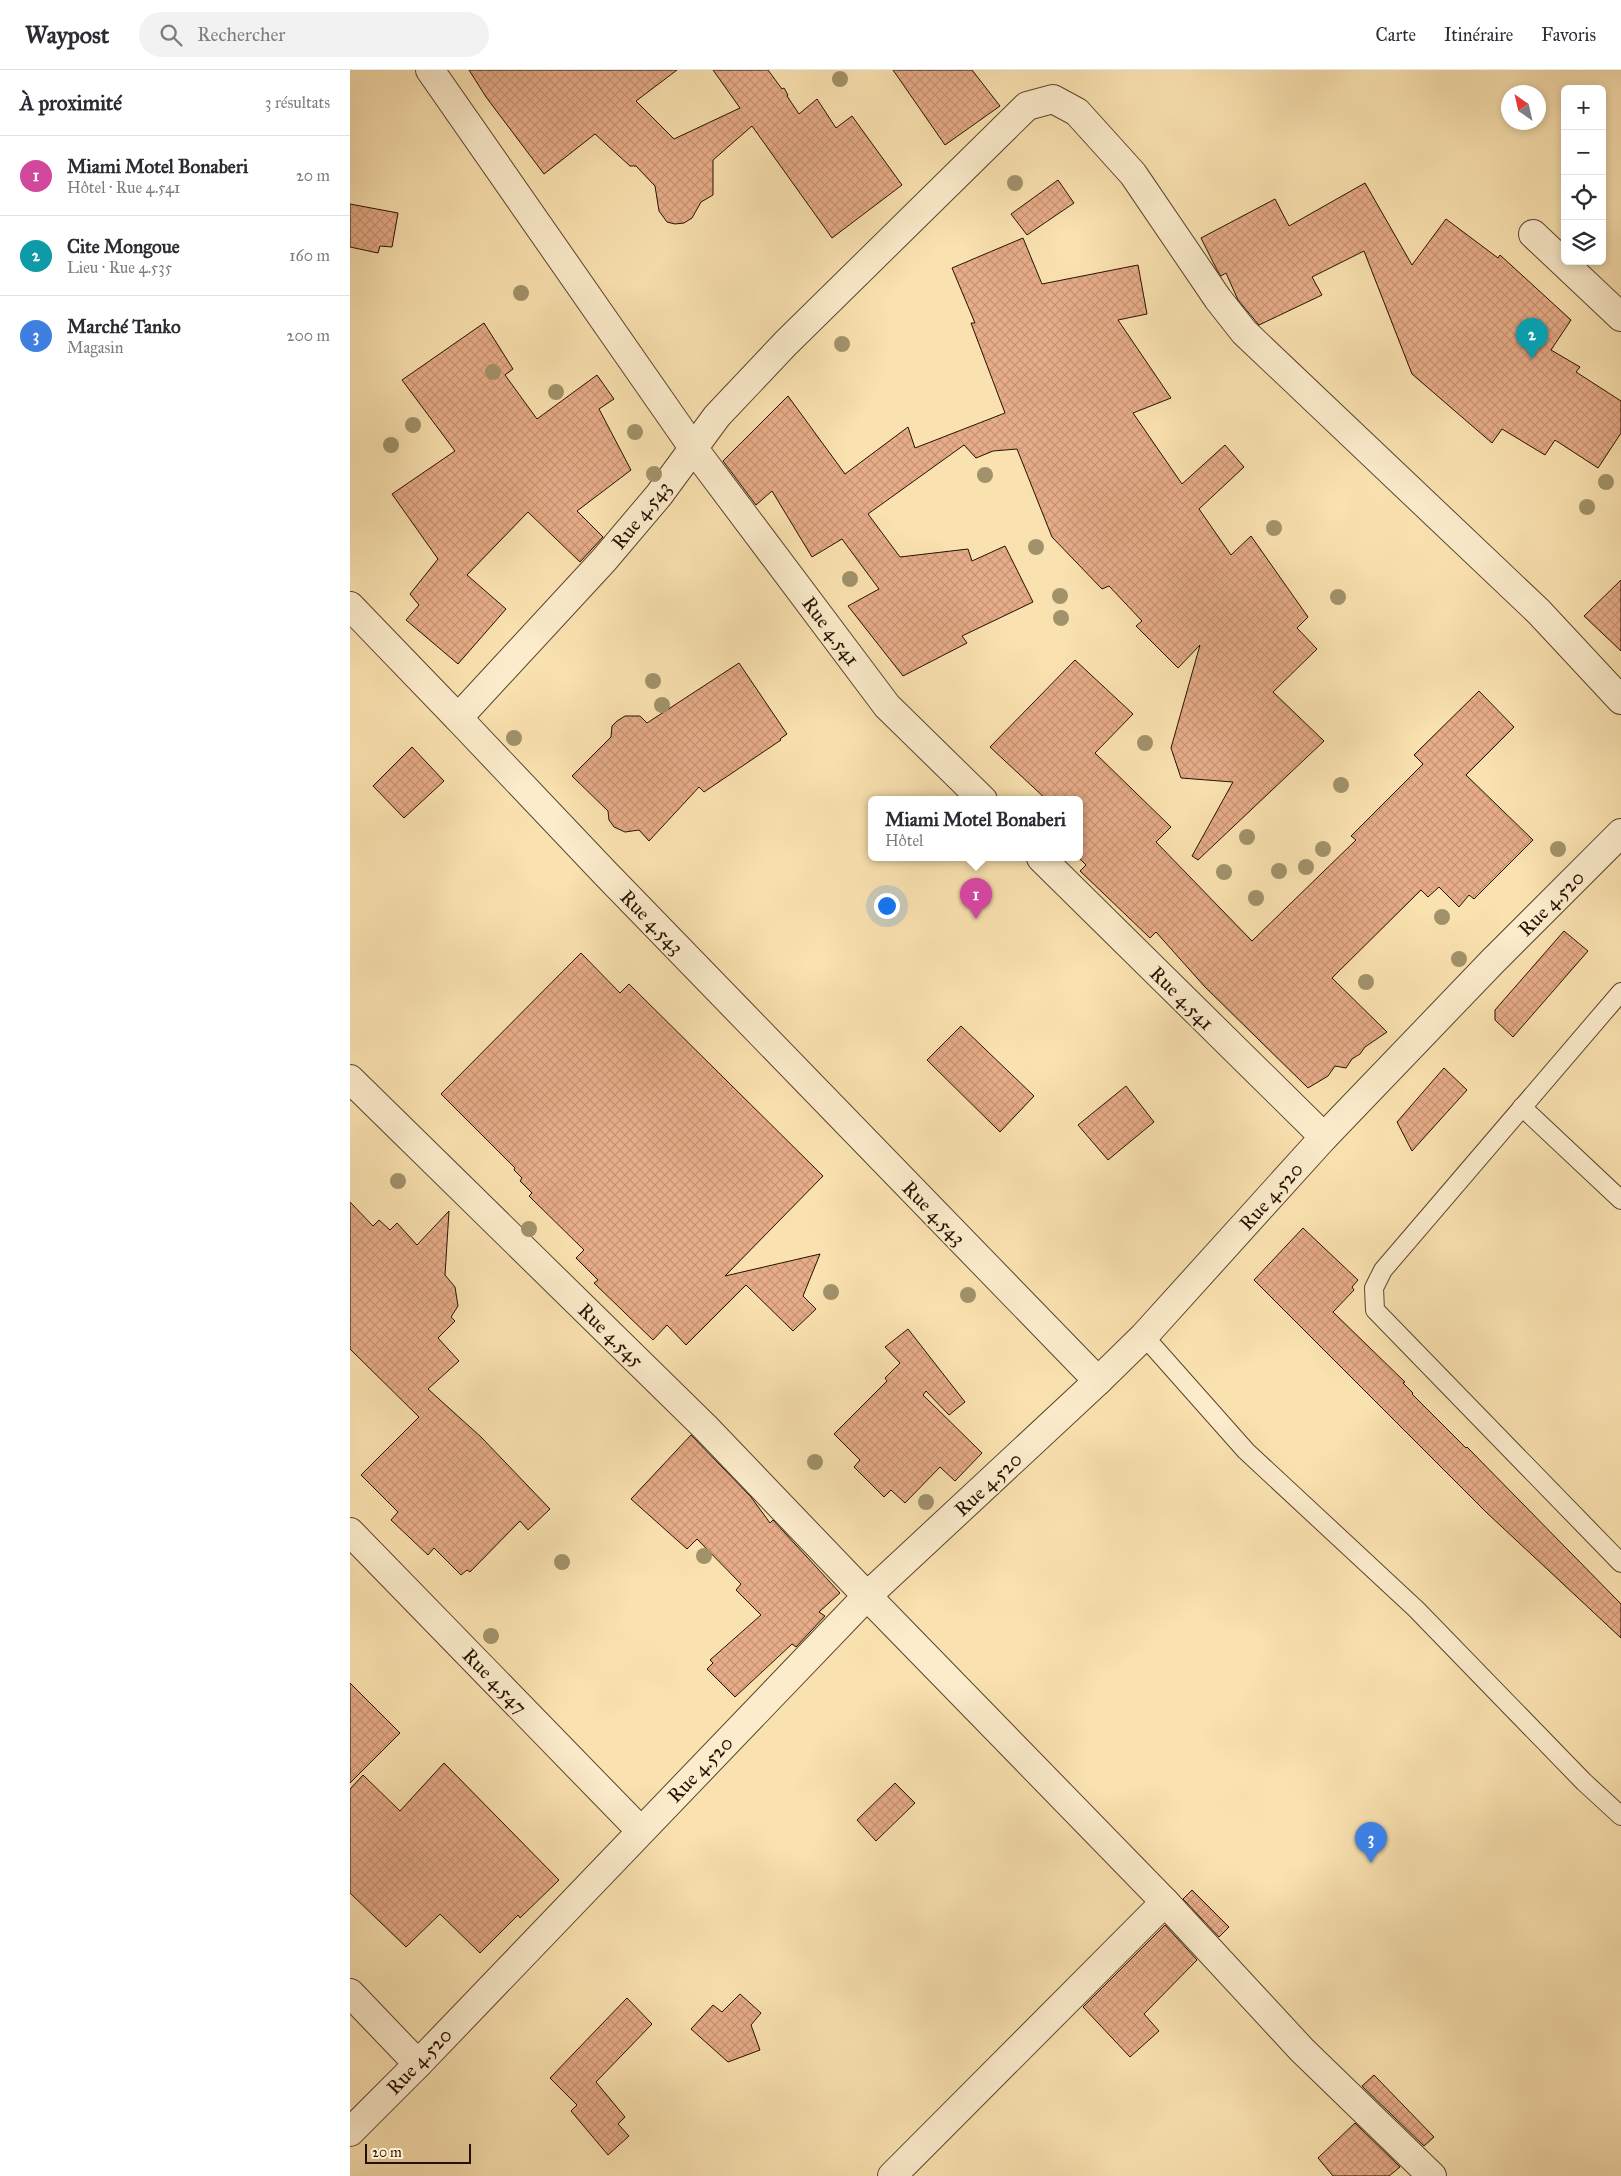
<!DOCTYPE html>
<html lang="fr">
<meta charset="utf-8">
<style>
body{margin:0;font-family:"IM FELL Great Primer",serif;background:#f2f2f3;color:#2b2b33}
.controls{position:absolute;right:15px;top:15px;display:grid;overflow:hidden;border-radius:8px;box-shadow:0 2px 8px #0003}
.controls button{width:45px;height:45px;display:grid;place-items:center;padding:0;border:0;border-bottom:1px solid #e1e1e2;background:#fff;color:#2b2b33;font:25px sans-serif}
.compass{position:absolute;left:1151px;top:15px;width:45px;height:45px;border-radius:50%;background:#fff;box-shadow:0 2px 8px #0003;rotate:326deg}
.scale{position:absolute;left:15px;bottom:12px;width:106px;box-sizing:border-box;padding-left:5px;border:2px solid #261101;border-top:0;font-size:14px;line-height:18px;white-space:nowrap;color:#261101;-webkit-text-stroke:4px #fceccc;paint-order:stroke}
.you{position:absolute;left:536px;top:835px;width:18px;height:18px;margin:-12px;border:4px solid #fff;border-radius:50%;background:#1a73e8;box-shadow:0 0 0 8px #1a73e833}
.badge{display:grid;place-items:center;width:32px;height:32px;border-radius:50%;background:#7c3aed;color:#fff;font-size:16px;font-weight:700}
.pin{position:absolute;translate:-50% -41px;filter:drop-shadow(0 1px 2px #0008)}
.pin::after{content:'';position:absolute;top:26px;width:18px;height:15px;background:inherit;clip-path:polygon(0 0,100% 0,50% 100%)}
.popup{position:absolute;left:518px;top:726px;width:215px;height:65px;box-sizing:border-box;display:grid;place-content:center;border-radius:8px;background:#fff;filter:drop-shadow(0 1px 4px #0005);font-size:16px;white-space:nowrap;color:#7c7c81}
.popup b{font-size:19px;color:#2b2b33}
.popup::after{content:'';position:absolute;left:50%;top:100%;margin-left:-10px;border:10px solid transparent;border-top-color:#fff}
.list{margin:0;padding:0;list-style:none}
h2{display:flex;justify-content:space-between;align-items:center;height:65px;margin:0;padding:0 20px;font-size:21px}
h2 small{font-size:16px;font-weight:400;color:#7c7c81}
.list li{display:grid;grid-template-columns:32px 1fr auto;gap:15px;align-items:center;box-sizing:border-box;height:80px;padding:0 20px;border-top:1px solid #e1e1e2}
.list b{display:block;font-size:19px;white-space:nowrap}
.list p{margin:0;font-size:16px;white-space:nowrap;color:#7c7c81}
.list em{font-size:16px;font-style:normal;color:#7c7c81}
.icon{flex:none;width:28px;height:28px;fill:none;stroke:currentColor;stroke-width:2;stroke-linecap:round;stroke-linejoin:round}
.map{position:relative;flex:none;width:1271px;height:2106px;overflow:hidden}
header{display:flex;align-items:center;gap:30px;box-sizing:border-box;height:70px;padding:0 25px;background:#fff;border-bottom:1px solid #e1e1e2}
header strong{font-size:24px}
nav{display:flex;gap:28px;margin-inline-start:auto;font-size:18px}
.search{width:350px;height:45px;background:#f2f2f3;display:flex;align-items:center;gap:12px;box-sizing:border-box;padding:0 18px;border-radius:28px;color:#7c7c81;font-size:19px}
main{display:flex}
aside{flex:1;background:#fff}
.map>svg:first-child{display:block}
.building{fill:url(#building-cross-hatch);stroke:#261101}
.lines{fill:none;stroke-linecap:round;stroke-linejoin:round}
.lane-casing{stroke:#5b452d;stroke-width:20}
.street-casing{stroke:#5b452d;stroke-width:30}
.lane{stroke:#fceccc;stroke-width:18}
.street{stroke:#fceccc;stroke-width:28}
.tree{fill:#a1926b}
.labels{text-anchor:middle;stroke-width:4;stroke-linejoin:round;paint-order:stroke}
.street-label{font-size:20px;fill:#261101;stroke:#fceccc}
</style>
<header>
<strong>Waypost</strong>
<div class="search"><svg class="icon" aria-label="search" viewBox="0 0 24 24"><circle cx="10" cy="10" r="6"/><path d="M15 15l6 6"/></svg>Rechercher</div>
<nav><a>Carte</a><a>Itinéraire</a><a>Favoris</a></nav>
</header>
<main>
<aside>
<h2>À proximité<small>3 résultats</small></h2>
<ul class="list">
<li><span class="badge" style="background:#d1479c">1</span><div><b>Miami Motel Bonaberi</b><p>Hôtel · Rue 4.541</p></div><em>20 m</em></li>
<li><span class="badge" style="background:#0f9aa8">2</span><div><b>Cite Mongoue</b><p>Lieu · Rue 4.535</p></div><em>160 m</em></li>
<li><span class="badge" style="background:#3f7fe0">3</span><div><b>Marché Tanko</b><p>Magasin</p></div><em>200 m</em></li>
</ul>
</aside>
<div class="map">
<svg width="1271" height="2106" viewBox="0 0 1271 2106">
<defs>
<pattern id="building-cross-hatch" width="8" height="8" patternUnits="userSpaceOnUse" patternTransform="scale(1.25)"><rect width="8" height="8" fill="#e7ac88"/><path d="M0 0l8 8M0 8l8-8" fill="none" stroke="#c69374"/></pattern>
</defs>
<rect width="100%" height="100%" fill="#fae2b0"/>
<filter id="stains"><feTurbulence type="fractalNoise" baseFrequency=".004" numOctaves="4"/><feColorMatrix values="0 0 0 0 .2 0 0 0 0 .09 0 0 0 0 .02 0 0 0 .5 -.17"/></filter>
<radialGradient id="worn" r=".72"><stop offset=".6" stop-color="#630" stop-opacity="0"/><stop offset="1" stop-color="#630" stop-opacity=".3"/></radialGradient>
<!-- building -->
<g class="building">
<polygon points="119,0 327,0 286,31 324,69 390,38 363,0 418,0 432,19 434,18 438,25 437,26 449,44 467,29 486,58 502,46 552,115 482,168 402,56 363,90 363,125 351,132 342,148 334,153 325,154 317,152 309,141 305,116 286,96 280,96 245,64 194,104 136,27"/>
<polygon points="543,0 622,0 650,36 595,75"/>
<polygon points="708,110 724,133 677,165 661,144"/>
<polygon points="1015,113 1062,195 1096,149 1148,188 1150,185 1221,250 1201,280 1230,297 1226,302 1271,331 1271,363 1248,398 1205,370 1195,385 1152,359 1142,373 1062,304 1014,181 962,207 972,225 909,255 888,230 876,203 871,206 867,200 851,168 925,129 939,156"/>
<polygon points="0,134 48,143 42,177 30,176 28,183 0,177"/>
<polygon points="673,168 692,214 788,195 797,244 768,250 821,328 783,343 832,414 875,375 894,397 849,439 881,485 901,466 958,547 947,558 967,579 923,622 974,671 848,790 842,786 883,712 831,708 821,678 850,575 828,598 786,556 792,551 759,516 752,519 702,467 667,379 643,381 626,388 614,375 518,444 550,487 618,479 622,491 655,476 683,532 612,566 617,573 553,606 498,536 529,519 492,469 462,487 422,421 406,435 373,391 438,326 495,404 558,357 565,378 655,343 621,253 625,253 602,198"/>
<polygon points="134,253 163,299 155,305 187,349 247,305 264,329 249,339 281,400 227,441 253,467 230,492 178,442 117,505 156,539 108,594 56,550 69,535 60,524 88,489 42,424 105,381 52,310"/>
<polygon points="1271,510 1271,581 1234,546"/>
<polygon points="725,590 783,644 745,683 821,757 806,772 902,871 1006,770 1001,766 1073,694 1064,685 1129,621 1164,657 1116,705 1183,770 1124,829 1119,825 1109,837 1089,817 1078,827 1071,820 982,908 1037,962 1015,977 1010,984 1002,989 996,998 985,996 978,1006 958,1018 855,917 806,862 800,868 730,801 736,795 730,789 730,730 697,730 640,677"/>
<polygon points="389,593 437,664 430,669 431,670 354,722 349,717 299,771 289,760 275,762 264,757 259,750 258,741 222,706 261,667 262,656 267,651 275,646 290,646 297,653"/>
<polygon points="62,677 94,711 54,748 23,716"/>
<polygon points="1214,861 1238,881 1163,967 1145,950 1145,940"/>
<polygon points="231,883 270,923 279,914 473,1106 375,1206 470,1184 453,1226 466,1239 443,1261 396,1215 336,1275 317,1255 303,1270 244,1213 248,1210 226,1188 234,1180 179,1126 182,1123 170,1111 172,1108 164,1100 165,1098 91,1024"/>
<polygon points="611,956 684,1026 650,1062 577,990"/>
<polygon points="1094,998 1117,1020 1062,1081 1047,1052"/>
<polygon points="776,1016 804,1052 758,1090 728,1055"/>
<polygon points="0,1132 23,1156 29,1150 40,1160 47,1153 67,1175 99,1141 95,1205 105,1217 108,1236 101,1247 105,1251 88,1268 109,1291 78,1319 131,1367 200,1439 178,1460 170,1451 120,1502 117,1500 111,1505 84,1478 78,1485 41,1450 48,1442 11,1405 69,1347 0,1279"/>
<polygon points="953,1158 1008,1210 1002,1217 1004,1220 983,1242 1055,1312 1053,1313 1063,1323 1062,1324 1116,1378 1117,1377 1271,1534 1271,1568 1137,1443 904,1210"/>
<polygon points="558,1259 615,1332 599,1345 576,1321 573,1325 632,1383 605,1411 590,1397 555,1433 541,1420 534,1427 504,1397 510,1390 484,1364 537,1311 535,1308 550,1293 535,1277"/>
<polygon points="341,1365 401,1427 420,1453 423,1450 490,1523 469,1542 475,1546 446,1577 442,1574 385,1627 357,1599 363,1593 360,1590 411,1545 386,1520 391,1514 347,1469 337,1479 281,1429"/>
<polygon points="0,1613 50,1663 0,1713"/>
<polygon points="94,1693 209,1810 170,1848 168,1845 130,1883 90,1844 56,1877 0,1823 0,1719 13,1705 50,1741"/>
<polygon points="545,1713 565,1733 526,1771 507,1750"/>
<polygon points="842,1820 879,1857 869,1867 833,1829"/>
<polygon points="815,1855 847,1890 794,1944 809,1961 780,1987 733,1937"/>
<polygon points="390,1924 411,1943 401,1955 410,1980 378,1992 341,1959 363,1935 372,1942"/>
<polygon points="277,1928 302,1954 246,2012 275,2047 268,2054 279,2066 258,2085 221,2041 227,2035 200,2008"/>
<polygon points="1024,2005 1084,2067 1074,2076 1012,2016"/>
<polygon points="1005,2053 1050,2097 1039,2106 983,2106 968,2088"/>
</g>
<g class="lines">
<defs>
<g id="lane">
<polyline points="1271,922 1033,1200 1024,1218 1025,1240 1271,1493"/>
<polyline points="1172,1037 1271,1130"/>
<polyline points="794,1266 896,1381 1066,1539 1234,1712 1271,1746"/>
</g>
<g id="street">
<polyline points="80,0 344,379 537,636 633,730"/>
<polyline points="1183,164 1271,247"/>
<polyline points="0,536 108,648"/>
<polyline points="691,788 974,1067"/>
<polyline points="0,1009 355,1357 517,1526 815,1832 952,1980 1082,2106"/>
<polyline points="748,1311 256,804 108,648 254,490 309,425 367,346 436,273 677,36 703,29 727,42 783,104 868,229 894,262 1189,542 1271,630"/>
<polyline points="0,1462 290,1760"/>
<polyline points="0,1923 68,1994"/>
<polyline points="0,2062 68,1994 517,1526 748,1311 794,1266 974,1067 1142,892 1271,763"/>
<polyline points="542,2106 815,1832"/>
</g>
</defs>
<!-- lane casing -->
<use href="#lane" class="lane-casing"/>
<!-- street casing -->
<use href="#street" class="street-casing"/>
<!-- lane -->
<use href="#lane" class="lane"/>
<!-- street -->
<use href="#street" class="street"/>
</g>
<!-- trees -->
<g class="tree">
<circle cx="490" cy="9" r="8"/>
<circle cx="665" cy="113" r="8"/>
<circle cx="171" cy="223" r="8"/>
<circle cx="492" cy="274" r="8"/>
<circle cx="143" cy="302" r="8"/>
<circle cx="206" cy="322" r="8"/>
<circle cx="63" cy="355" r="8"/>
<circle cx="285" cy="362" r="8"/>
<circle cx="41" cy="375" r="8"/>
<circle cx="304" cy="404" r="8"/>
<circle cx="635" cy="405" r="8"/>
<circle cx="1256" cy="412" r="8"/>
<circle cx="1237" cy="437" r="8"/>
<circle cx="924" cy="458" r="8"/>
<circle cx="686" cy="477" r="8"/>
<circle cx="500" cy="509" r="8"/>
<circle cx="710" cy="526" r="8"/>
<circle cx="988" cy="527" r="8"/>
<circle cx="711" cy="548" r="8"/>
<circle cx="303" cy="611" r="8"/>
<circle cx="312" cy="635" r="8"/>
<circle cx="164" cy="668" r="8"/>
<circle cx="795" cy="673" r="8"/>
<circle cx="991" cy="715" r="8"/>
<circle cx="897" cy="767" r="8"/>
<circle cx="973" cy="779" r="8"/>
<circle cx="1208" cy="779" r="8"/>
<circle cx="956" cy="797" r="8"/>
<circle cx="929" cy="801" r="8"/>
<circle cx="874" cy="802" r="8"/>
<circle cx="906" cy="828" r="8"/>
<circle cx="1092" cy="847" r="8"/>
<circle cx="1109" cy="889" r="8"/>
<circle cx="1016" cy="912" r="8"/>
<circle cx="48" cy="1111" r="8"/>
<circle cx="179" cy="1159" r="8"/>
<circle cx="481" cy="1222" r="8"/>
<circle cx="618" cy="1225" r="8"/>
<circle cx="465" cy="1392" r="8"/>
<circle cx="576" cy="1432" r="8"/>
<circle cx="354" cy="1486" r="8"/>
<circle cx="212" cy="1492" r="8"/>
<circle cx="141" cy="1566" r="8"/>
</g>
<g class="labels">
<!-- street labels -->
<g class="street-label">
<text transform="translate(291 445) rotate(-51)" y="7">Rue 4.543</text>
<text transform="translate(481 561) rotate(53)" y="7">Rue 4.541</text>
<text transform="translate(1201 833) rotate(-45)" y="7">Rue 4.520</text>
<text transform="translate(302 852) rotate(46)" y="7">Rue 4.543</text>
<text transform="translate(832 928) rotate(45)" y="7">Rue 4.541</text>
<text transform="translate(921 1126) rotate(-48)" y="7">Rue 4.520</text>
<text transform="translate(584 1143) rotate(46)" y="7">Rue 4.543</text>
<text transform="translate(261 1265) rotate(44)" y="7">Rue 4.545</text>
<text transform="translate(638 1414) rotate(-43)" y="7">Rue 4.520</text>
<text transform="translate(145 1611) rotate(46)" y="7">Rue 4.547</text>
<text transform="translate(350 1699) rotate(-46)" y="7">Rue 4.520</text>
<text transform="translate(69 1991) rotate(-46)" y="7">Rue 4.520</text>
</g>
</g>
<rect width="100%" height="100%" filter="url(#stains)"/>
<rect width="100%" height="100%" fill="url(#worn)"/>
</svg>
<div class="controls">
<button>+</button>
<button>−</button>
<button><svg class="icon" aria-label="locate" viewBox="0 0 24 24"><circle cx="12" cy="12" r="6"/><path d="M12 2v4M12 18v4M2 12h4M18 12h4"/></svg></button>
<button><svg class="icon" aria-label="layers" viewBox="0 0 24 24"><path d="M12 4l9 5-9 5-9-5zM3 14l9 5 9-5"/></svg></button>
</div>
<svg class="compass" viewBox="-18 -18 36 36"><path d="M0-13l5 13h-10z" fill="#e53935"/><path d="M0 13l5-13h-10z" fill="#7c7c81"/></svg>
<div class="scale">20 m</div>
<div class="you"></div>
<div class="pin badge" style="left:626px;top:849px;background:#d1479c">1</div>
<div class="popup"><b>Miami Motel Bonaberi</b>Hôtel</div>
<div class="pin badge" style="left:1182px;top:289px;background:#0f9aa8">2</div>
<div class="pin badge" style="left:1021px;top:1793px;background:#3f7fe0">3</div>
</div>
</main>
